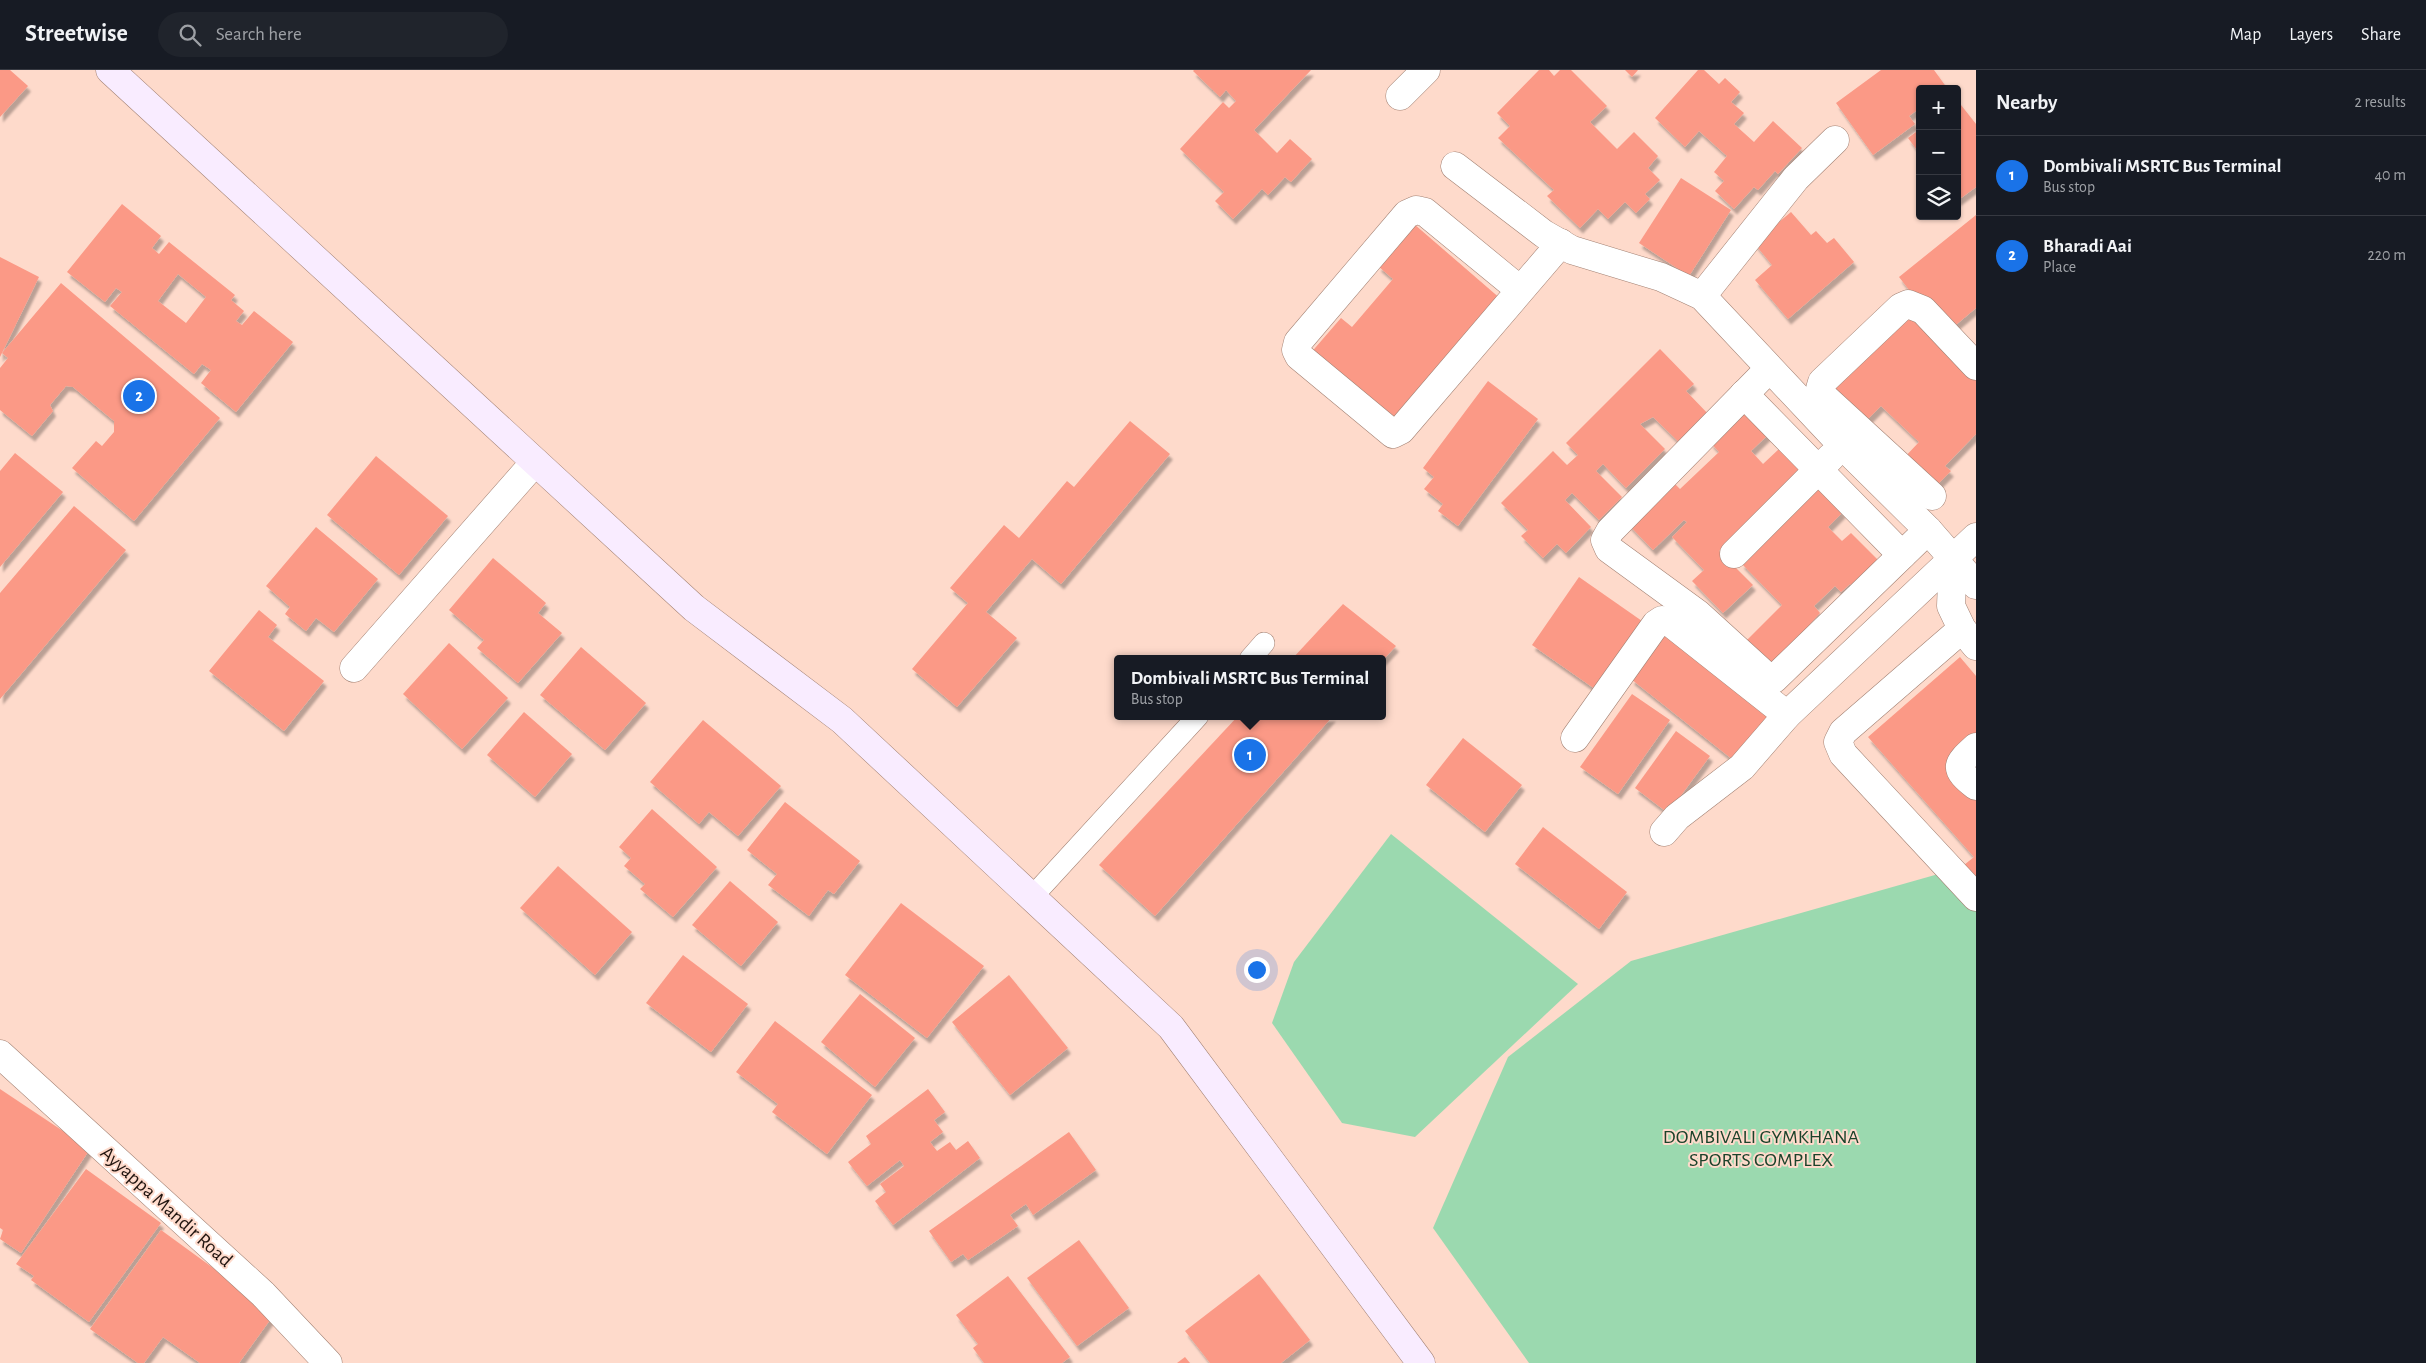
<!DOCTYPE html>
<meta charset="utf-8">
<style>
body{margin:0;font-family:"Alegreya Sans",sans-serif;background:#20242c;color:#f1f3f6}
.controls{position:absolute;right:15px;top:15px;display:grid;overflow:hidden;border-radius:5px;box-shadow:0 1px 4px #0004}
.controls button{width:45px;height:45px;display:grid;place-items:center;padding:0;border:0;border-bottom:1px solid #363941;background:#171b24;color:#f1f3f6;font:25px sans-serif}
.you{position:absolute;left:1256px;top:899px;width:18px;height:18px;margin:-12px;border:4px solid #fff;border-radius:50%;background:#1a73e8;box-shadow:0 0 0 8px #1a73e833}
.badge{display:grid;place-items:center;width:32px;height:32px;border-radius:50%;background:#1a73e8;color:#fff;font-size:16px;font-weight:700}
.pin{position:absolute;translate:-50% -50%;border:2px solid #fff;box-shadow:0 1px 5px #0006}
.popup{position:absolute;left:1114px;top:585px;width:272px;height:65px;box-sizing:border-box;display:grid;place-content:center;border-radius:5px;background:#171b24;filter:drop-shadow(0 1px 4px #0005);font-size:16px;white-space:nowrap;color:#9ea1a6}
.popup b{font-size:19px;color:#f1f3f6}
.popup::after{content:'';position:absolute;left:50%;top:100%;margin-left:-10px;border:10px solid transparent;border-top-color:#171b24}
.list{margin:0;padding:0;list-style:none}
h2{display:flex;justify-content:space-between;align-items:center;height:65px;margin:0;padding:0 20px;font-size:21px}
h2 small{font-size:16px;font-weight:400;color:#9ea1a6}
.list li{display:grid;grid-template-columns:32px 1fr auto;gap:15px;align-items:center;box-sizing:border-box;height:80px;padding:0 20px;border-top:1px solid #363941}
.list b{display:block;font-size:19px;white-space:nowrap}
.list p{margin:0;font-size:16px;white-space:nowrap;color:#9ea1a6}
.list em{font-size:16px;font-style:normal;color:#9ea1a6}
.icon{flex:none;width:28px;height:28px;fill:none;stroke:currentColor;stroke-width:2;stroke-linecap:round;stroke-linejoin:round}
.map{position:relative;flex:none;width:1976px;height:1293px;overflow:hidden}
header{display:flex;align-items:center;gap:30px;box-sizing:border-box;height:70px;padding:0 25px;background:#171b24;border-bottom:1px solid #363941}
header strong{font-size:24px}
nav{display:flex;gap:28px;margin-inline-start:auto;font-size:18px}
.search{width:350px;height:45px;background:#20242c;display:flex;align-items:center;gap:12px;box-sizing:border-box;padding:0 18px;border-radius:28px;color:#9ea1a6;font-size:19px}
main{display:flex}
aside{flex:1;background:#171b24}
.map>svg:first-child{display:block}
.green{fill:#9bd9af}
.building{fill:#fb9986;fill-rule:evenodd;filter:url(#shadow)}
.lines{fill:none;stroke-linecap:round;stroke-linejoin:round}
.lane-casing{stroke:#a38274;stroke-width:22}
.street-casing{stroke:#a38274;stroke-width:29}
.secondary-casing{stroke:#a38274;stroke-width:29}
.lane{stroke:#fff;stroke-width:21}
.street{stroke:#fff;stroke-width:28}
.secondary{stroke:#f9ecff;stroke-width:28}
.labels{text-anchor:middle;stroke-width:4;stroke-linejoin:round;paint-order:stroke}
.park-label{font-size:20px;fill:#1b422a;stroke:#fedacb}
.street-label{font-size:20px;fill:#211510;stroke:#fedacb}
</style>
<header>
<strong>Streetwise</strong>
<div class="search"><svg class="icon" aria-label="search" viewBox="0 0 24 24"><circle cx="10" cy="10" r="6"/><path d="M15 15l6 6"/></svg>Search here</div>
<nav><a>Map</a><a>Layers</a><a>Share</a></nav>
</header>
<main>
<div class="map">
<svg width="1976" height="1293" viewBox="0 0 1976 1293">
<defs>
<filter id="shadow"><feDropShadow dx="3" dy="5.5" stdDeviation="1" flood-color="#0004"/></filter>
</defs>
<rect width="100%" height="100%" fill="#fedacb"/>
<!-- green -->
<g class="green">
<polygon points="1391,764 1578,914 1415,1067 1342,1053 1272,953 1294,892"/>
<polygon points="1949,801 1976,834 1976,1293 1529,1293 1433,1158 1508,987 1631,891"/>
</g>
<!-- building -->
<g class="building">
<polygon points="0,0 10,0 28,16 0,47"/>
<polygon points="1194,0 1311,0 1254,60 1277,83 1290,69 1312,89 1291,112 1285,107 1268,125 1262,119 1233,149 1215,131 1224,122 1180,79 1223,32 1229,38 1236,31 1226,20 1220,27 1193,1"/>
<polygon points="1539,0 1549,0 1554,6 1560,0 1571,0 1607,36 1590,52 1617,79 1634,62 1658,86 1648,98 1660,110 1645,124 1650,129 1636,143 1625,132 1608,149 1598,139 1580,158 1547,126 1554,120 1498,68 1510,56 1497,43"/>
<polygon points="1625,0 1638,0 1632,7"/>
<polygon points="1698,0 1704,0 1719,14 1725,8 1740,22 1731,32 1744,43 1734,54 1754,72 1773,51 1802,78 1778,104 1775,101 1758,120 1754,117 1734,139 1715,121 1724,111 1714,102 1727,86 1699,61 1685,77 1655,48"/>
<polygon points="1881,0 1934,0 1947,18 1920,19 1920,38 1909,46 1915,54 1873,85 1836,33"/>
<polygon points="1957,30 1976,54 1976,117 1957,131"/>
<polygon points="1920,59 1920,84 1908,68"/>
<polygon points="1681,108 1731,140 1689,206 1639,173"/>
<path d="M122,134L161,166L152,178L159,184L169,172L235,225L231,230L244,241L236,251L242,255L254,241L293,272L236,342L201,313L211,300L202,294L194,304L110,236L122,222L116,218L105,232L67,202ZM178,204L206,227L186,253L158,231Z"/>
<polygon points="1791,142 1811,165 1816,161 1827,173 1834,168 1854,192 1788,249 1755,210 1772,195 1754,173"/>
<polygon points="1976,145 1976,238 1951,259 1923,225 1917,230 1899,207"/>
<polygon points="1414,154 1502,230 1392,357 1309,285 1341,248 1352,257 1393,209 1378,196"/>
<polygon points="0,187 39,207 0,287"/>
<polygon points="61,213 220,348 134,451 72,398 96,371 102,376 114,362 114,351 73,317 66,316 50,335 53,341 32,366 0,340 0,298 8,288 2,283"/>
<polygon points="1906,240 1976,308 1976,364 1945,396 1951,401 1932,420 1902,390 1919,372 1881,336 1864,353 1829,319"/>
<polygon points="1660,279 1694,314 1686,321 1712,348 1684,377 1653,347 1640,354 1665,379 1626,418 1603,394 1596,401 1622,427 1599,450 1572,423 1565,430 1591,457 1566,483 1557,474 1543,488 1521,466 1528,460 1501,433 1553,381 1567,395 1578,385 1566,373"/>
<polygon points="1488,311 1538,349 1458,456 1438,441 1443,434 1424,419 1434,407 1423,398"/>
<polygon points="1747,335 1773,360 1751,381 1763,394 1780,378 1801,399 1719,481 1753,515 1723,543 1692,511 1704,500 1672,467 1687,452 1684,450 1653,480 1627,453 1671,410 1680,419 1719,382 1710,372"/>
<polygon points="1130,351 1170,384 1061,514 1032,489 986,542 1017,568 957,637 912,599 968,533 950,518 1004,455 1019,468 1067,411 1074,417"/>
<polygon points="15,383 63,422 0,497 0,401"/>
<polygon points="376,386 448,446 399,505 327,445"/>
<polygon points="1819,416 1843,442 1828,457 1842,471 1851,463 1881,493 1855,519 1850,514 1841,522 1835,516 1814,536 1820,543 1810,554 1814,559 1774,598 1747,570 1782,535 1741,493"/>
<polygon points="74,436 126,480 0,629 0,523"/>
<polygon points="316,457 378,509 334,562 316,548 306,561 285,544 290,537 266,516"/>
<polygon points="493,488 546,533 538,543 562,563 518,613 477,578 484,570 449,540"/>
<polygon points="1579,507 1642,551 1595,619 1532,575"/>
<polygon points="1343,534 1396,576 1382,591 1382,589 1292,589"/>
<polygon points="259,540 277,555 268,567 324,611 284,661 209,601"/>
<polygon points="1668,561 1775,646 1737,693 1631,609"/>
<polygon points="449,573 508,628 462,679 403,624"/>
<polygon points="581,577 646,633 605,680 540,625"/>
<polygon points="1960,587 1976,606 1976,672 1949,696 1976,725 1976,810 1964,795 1974,787 1868,667"/>
<polygon points="1632,624 1670,650 1618,724 1580,697"/>
<polygon points="524,642 572,684 535,727 487,685"/>
<polygon points="1238,646 1333,646 1155,846 1099,795"/>
<polygon points="703,650 781,716 738,766 709,742 699,754 650,712"/>
<polygon points="1676,661 1710,686 1668,743 1635,718"/>
<polygon points="1463,668 1522,715 1485,762 1426,715"/>
<polygon points="785,732 860,791 834,824 828,820 809,846 768,815 777,804 747,780"/>
<polygon points="652,739 717,797 673,847 640,819 645,814 624,796 631,788 619,777"/>
<polygon points="1543,757 1627,822 1599,859 1515,794"/>
<polygon points="558,796 632,862 595,905 520,838"/>
<polygon points="730,811 778,852 741,896 692,855"/>
<polygon points="901,833 984,896 927,968 845,905"/>
<polygon points="683,885 748,934 711,982 646,933"/>
<polygon points="1009,905 1068,978 1010,1025 952,952"/>
<polygon points="860,924 915,968 875,1017 821,972"/>
<polygon points="775,951 872,1025 827,1084 772,1042 778,1034 736,1002"/>
<polygon points="0,1019 90,1079 21,1183 0,1169 3,1160 0,1158"/>
<polygon points="928,1019 945,1042 934,1050 943,1062 930,1072 937,1081 950,1072 956,1080 968,1071 980,1088 893,1155 875,1131 886,1122 880,1114 904,1096 900,1090 867,1116 848,1092 871,1074 866,1066"/>
<polygon points="1069,1062 1096,1100 1033,1145 1026,1134 1010,1145 1018,1156 968,1190 963,1184 951,1192 929,1161"/>
<polygon points="86,1099 161,1153 89,1252 31,1210 34,1206 16,1194"/>
<polygon points="161,1160 275,1243 239,1293 200,1293 163,1267 144,1293 138,1293 90,1259"/>
<polygon points="1079,1170 1129,1238 1077,1276 1027,1208"/>
<polygon points="1259,1204 1310,1270 1281,1293 1210,1293 1185,1261"/>
<polygon points="1008,1206 1070,1287 1062,1293 984,1293 973,1278 978,1274 956,1245"/>
<polygon points="1185,1287 1190,1293 1177,1293"/>
</g>
<g class="lines">
<defs>
<g id="lane">
<polyline points="1250,589 1264,573"/>
<polyline points="1032,827 1198,646"/>
</g>
<g id="street">
<polyline points="1400,26 1426,0"/>
<polyline points="1455,96 1544,164 1572,180 1661,207 1702,226 1843,376 1928,460 1976,515"/>
<path d="M1520,220L1425,142L1416,140L1407,144L1298,272L1296,280L1299,286L1393,364L1401,360C1454,298 1507,236 1561,173"/>
<polyline points="1702,226 1796,108 1835,70"/>
<polyline points="1769,299 1610,461 1605,470 1609,479 1698,544 1765,605 1774,609 1928,460"/>
<polyline points="1744,324 1902,485"/>
<polyline points="1932,426 1824,327 1820,319 1822,312 1901,237 1908,234 1923,240 1976,296"/>
<polyline points="1734,484 1831,387"/>
<polyline points="1953,487 1951,536 1962,559 1976,576"/>
<polyline points="1962,559 1843,662 1838,672 1843,684 1976,827"/>
<polyline points="354,598 535,392"/>
<polyline points="1575,668 1656,554 1662,550 1672,554 1787,645"/>
<path d="M1976,677C1956,695 1953,698 1976,716"/>
<polyline points="1664,762 1677,747 1742,697 1787,645 1976,467"/>
<polyline points="0,984 263,1224 328,1293"/>
</g>
<polyline id="secondary" points="110,0 694,538 842,650 1171,957 1421,1293"/>
</defs>
<!-- lane casing -->
<use href="#lane" class="lane-casing"/>
<!-- street casing -->
<use href="#street" class="street-casing"/>
<!-- secondary casing -->
<use href="#secondary" class="secondary-casing"/>
<!-- lane -->
<use href="#lane" class="lane"/>
<!-- street -->
<use href="#street" class="street"/>
<!-- secondary -->
<use href="#secondary" class="secondary"/>
</g>
<g class="labels">
<!-- park labels -->
<g class="park-label">
<text x="1761" y="1073">DOMBIVALI GYMKHANA<tspan x="1761" dy="23">SPORTS COMPLEX</tspan></text>
</g>
<!-- street labels -->
<g class="street-label">
<text transform="translate(167 1136) rotate(42)" y="7">Ayyappa Mandir Road</text>
</g>
</g>
</svg>
<div class="controls">
<button>+</button>
<button>−</button>
<button><svg class="icon" aria-label="layers" viewBox="0 0 24 24"><path d="M12 4l9 5-9 5-9-5zM3 14l9 5 9-5"/></svg></button>
</div>
<div class="you"></div>
<div class="pin badge" style="left:1250px;top:685px">1</div>
<div class="popup"><b>Dombivali MSRTC Bus Terminal</b>Bus stop</div>
<div class="pin badge" style="left:139px;top:326px">2</div>
</div>
<aside>
<h2>Nearby<small>2 results</small></h2>
<ul class="list">
<li><span class="badge">1</span><div><b>Dombivali MSRTC Bus Terminal</b><p>Bus stop</p></div><em>40 m</em></li>
<li><span class="badge">2</span><div><b>Bharadi Aai</b><p>Place</p></div><em>220 m</em></li>
</ul>
</aside>
</main>
